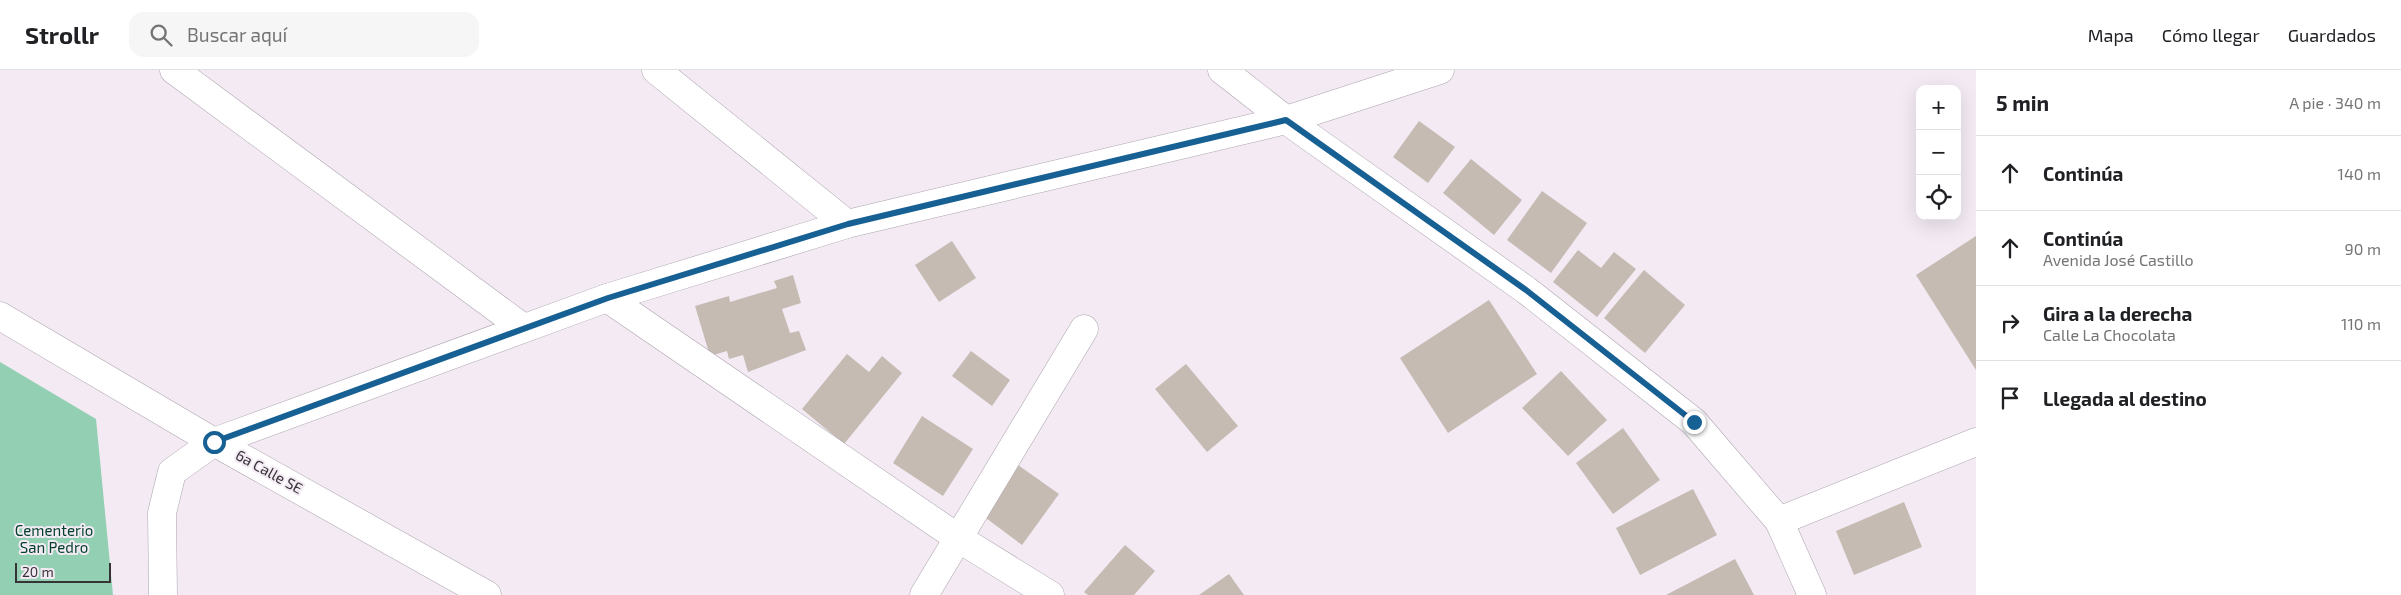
<!DOCTYPE html>
<html lang="es">
<meta charset="utf-8">
<style>
body{margin:0;font-family:"Exo 2",sans-serif;background:#f6f6f6;color:#202124}
.controls{position:absolute;right:15px;top:15px;display:grid;overflow:hidden;border-radius:10px;box-shadow:0 5px 20px #0002}
.controls button{width:45px;height:45px;display:grid;place-items:center;padding:0;border:0;border-bottom:1px solid #e0e0e0;background:#fff;color:#202124;font:25px sans-serif}
.scale{position:absolute;left:15px;bottom:12px;width:96px;box-sizing:border-box;padding-left:5px;border:2px solid #363337;border-top:0;font-size:14px;line-height:18px;white-space:nowrap;color:#363337;-webkit-text-stroke:4px #f3eaf4;paint-order:stroke}
.stop{position:absolute;width:15px;height:15px;margin:-11px;border:4px solid #176094;border-radius:50%;background:#fff}
.stop.end{background:#176094;border-color:#fff;box-shadow:0 1px 5px #0008}
.list{margin:0;padding:0;list-style:none}
h2{display:flex;justify-content:space-between;align-items:center;height:65px;margin:0;padding:0 20px;font-size:21px}
h2 small{font-size:16px;font-weight:400;color:#757577}
.list li{display:grid;grid-template-columns:32px 1fr auto;gap:15px;align-items:center;box-sizing:border-box;height:75px;padding:0 20px;border-top:1px solid #e0e0e0}
.list b{display:block;font-size:19px;white-space:nowrap}
.list p{margin:0;font-size:16px;white-space:nowrap;color:#757577}
.list em{font-size:16px;font-style:normal;color:#757577}
.icon{flex:none;width:28px;height:28px;fill:none;stroke:currentColor;stroke-width:2;stroke-linecap:round;stroke-linejoin:round}
.map{position:relative;flex:none;width:1976px;height:525px;overflow:hidden}
header{display:flex;align-items:center;gap:30px;box-sizing:border-box;height:70px;padding:0 25px;background:#fff;border-bottom:1px solid #e0e0e0}
header strong{font-size:24px}
nav{display:flex;gap:28px;margin-inline-start:auto;font-size:18px}
.search{width:350px;height:45px;background:#f6f6f6;display:flex;align-items:center;gap:12px;box-sizing:border-box;padding:0 18px;border-radius:15px;color:#757577;font-size:19px}
main{display:flex}
aside{flex:1;background:#fff}
.map>svg:first-child{display:block}
.green{fill:#93cfb3}
.building{fill:#c5bbb2}
.lines{fill:none;stroke-linecap:round;stroke-linejoin:round}
.minor-casing{stroke:#aca4ad;stroke-width:29}
.tertiary-casing{stroke:#aca4ad;stroke-width:29}
.minor{stroke:#fff;stroke-width:28}
.tertiary{stroke:#fff;stroke-width:28}
.route{stroke:#176094;stroke-width:6}
.labels{text-anchor:middle;stroke-width:4;stroke-linejoin:round;paint-order:stroke}
.street-label{font-size:15px;fill:#363337;stroke:#f3eaf4}
.park-label{font-size:15px;fill:#003f2a;stroke:#f3eaf4}
</style>
<header>
<strong>Strollr</strong>
<div class="search"><svg class="icon" aria-label="search" viewBox="0 0 24 24"><circle cx="10" cy="10" r="6"/><path d="M15 15l6 6"/></svg>Buscar aquí</div>
<nav><a>Mapa</a><a>Cómo llegar</a><a>Guardados</a></nav>
</header>
<main>
<div class="map">
<svg width="1976" height="525" viewBox="0 0 1976 525">
<rect width="100%" height="100%" fill="#f3eaf4"/>
<!-- green -->
<polygon class="green" points="0,292 96,349 113,525 0,525"/>
<!-- building -->
<g class="building">
<polygon points="1419,51 1455,77 1428,113 1393,87"/>
<polygon points="1471,89 1522,130 1494,165 1443,123"/>
<polygon points="1542,121 1587,153 1551,203 1507,170"/>
<polygon points="1976,166 1976,300 1916,205"/>
<polygon points="952,171 976,208 939,232 915,195"/>
<polygon points="1578,180 1601,198 1614,182 1636,199 1597,247 1553,212"/>
<polygon points="1644,200 1685,235 1645,283 1604,248"/>
<polygon points="793,205 801,233 782,239 790,263 799,261 806,280 748,302 743,285 729,289 727,281 710,286 695,236 729,226 730,232 777,218 774,211"/>
<polygon points="1489,230 1537,304 1448,363 1400,288"/>
<polygon points="971,281 1010,310 992,336 952,306"/>
<polygon points="847,284 869,302 882,286 902,303 844,374 802,339"/>
<polygon points="1186,294 1238,356 1207,382 1155,319"/>
<polygon points="1561,301 1607,350 1568,386 1522,338"/>
<polygon points="922,346 973,379 943,426 893,393"/>
<polygon points="1623,358 1660,410 1613,444 1576,393"/>
<polygon points="1018,395 1059,424 1022,475 982,445"/>
<polygon points="1693,419 1717,465 1640,505 1616,458"/>
<polygon points="1904,432 1922,477 1854,505 1836,461"/>
<polygon points="1125,475 1155,501 1134,525 1088,525 1084,522"/>
<polygon points="1735,489 1754,525 1666,525"/>
<polygon points="1229,504 1244,525 1199,525"/>
</g>
<g class="lines">
<defs>
<g id="minor">
<polyline points="174,0 522,257"/>
<polyline points="656,0 847,154"/>
<polyline points="607,228 958,468 1050,525"/>
<polyline points="0,246 214,372 487,525"/>
<polyline points="1779,451 1976,372"/>
<polyline points="163,525 162,443 172,402 214,372 607,228 847,154 1286,50"/>
<polyline points="924,525 1084,259"/>
</g>
<g id="tertiary">
<polyline points="1222,0 1286,50 1526,220 1694,352 1779,451 1812,525"/>
<polyline points="1286,50 1440,0"/>
</g>
</defs>
<!-- minor casing -->
<use href="#minor" class="minor-casing"/>
<!-- tertiary casing -->
<use href="#tertiary" class="tertiary-casing"/>
<!-- minor -->
<use href="#minor" class="minor"/>
<!-- tertiary -->
<use href="#tertiary" class="tertiary"/>
</g>
<g class="lines">
<!-- route -->
<polyline class="route" points="214,372 608,228 848,154 1286,50 1526,220 1694,352"/>
</g>
<g class="labels">
<!-- street labels -->
<g class="street-label">
<text transform="translate(269 402) rotate(29)" y="5">6a Calle SE</text>
</g>
<!-- park labels -->
<g class="park-label">
<text x="54" y="466">Cementerio<tspan x="54" dy="17">San Pedro</tspan></text>
</g>
</g>
</svg>
<div class="controls">
<button>+</button>
<button>−</button>
<button><svg class="icon" aria-label="locate" viewBox="0 0 24 24"><circle cx="12" cy="12" r="6"/><path d="M12 2v4M12 18v4M2 12h4M18 12h4"/></svg></button>
</div>
<div class="scale">20 m</div>
<div class="stop" style="left:214px;top:372px"></div>
<div class="stop end" style="left:1694px;top:352px"></div>
</div>
<aside>
<h2>5 min<small>A pie · 340 m</small></h2>
<ul class="list">
<li><svg class="icon" aria-label="ahead" viewBox="0 0 24 24"><path d="M12 20V5M6 11l6-6 6 6"/></svg><div><b>Continúa</b></div><em>140 m</em></li>
<li><svg class="icon" aria-label="ahead" viewBox="0 0 24 24"><path d="M12 20V5M6 11l6-6 6 6"/></svg><div><b>Continúa</b><p>Avenida José Castillo</p></div><em>90 m</em></li>
<li><svg class="icon" aria-label="right" viewBox="0 0 24 24"><path d="M7 20v-9h11M14 6l5 5-5 5"/></svg><div><b>Gira a la derecha</b><p>Calle La Chocolata</p></div><em>110 m</em></li>
<li><svg class="icon" aria-label="arrive" viewBox="0 0 24 24"><path d="M6 21V4h12l-3 4 3 4H6"/></svg><div><b>Llegada al destino</b></div></li>
</ul>
</aside>
</main>
